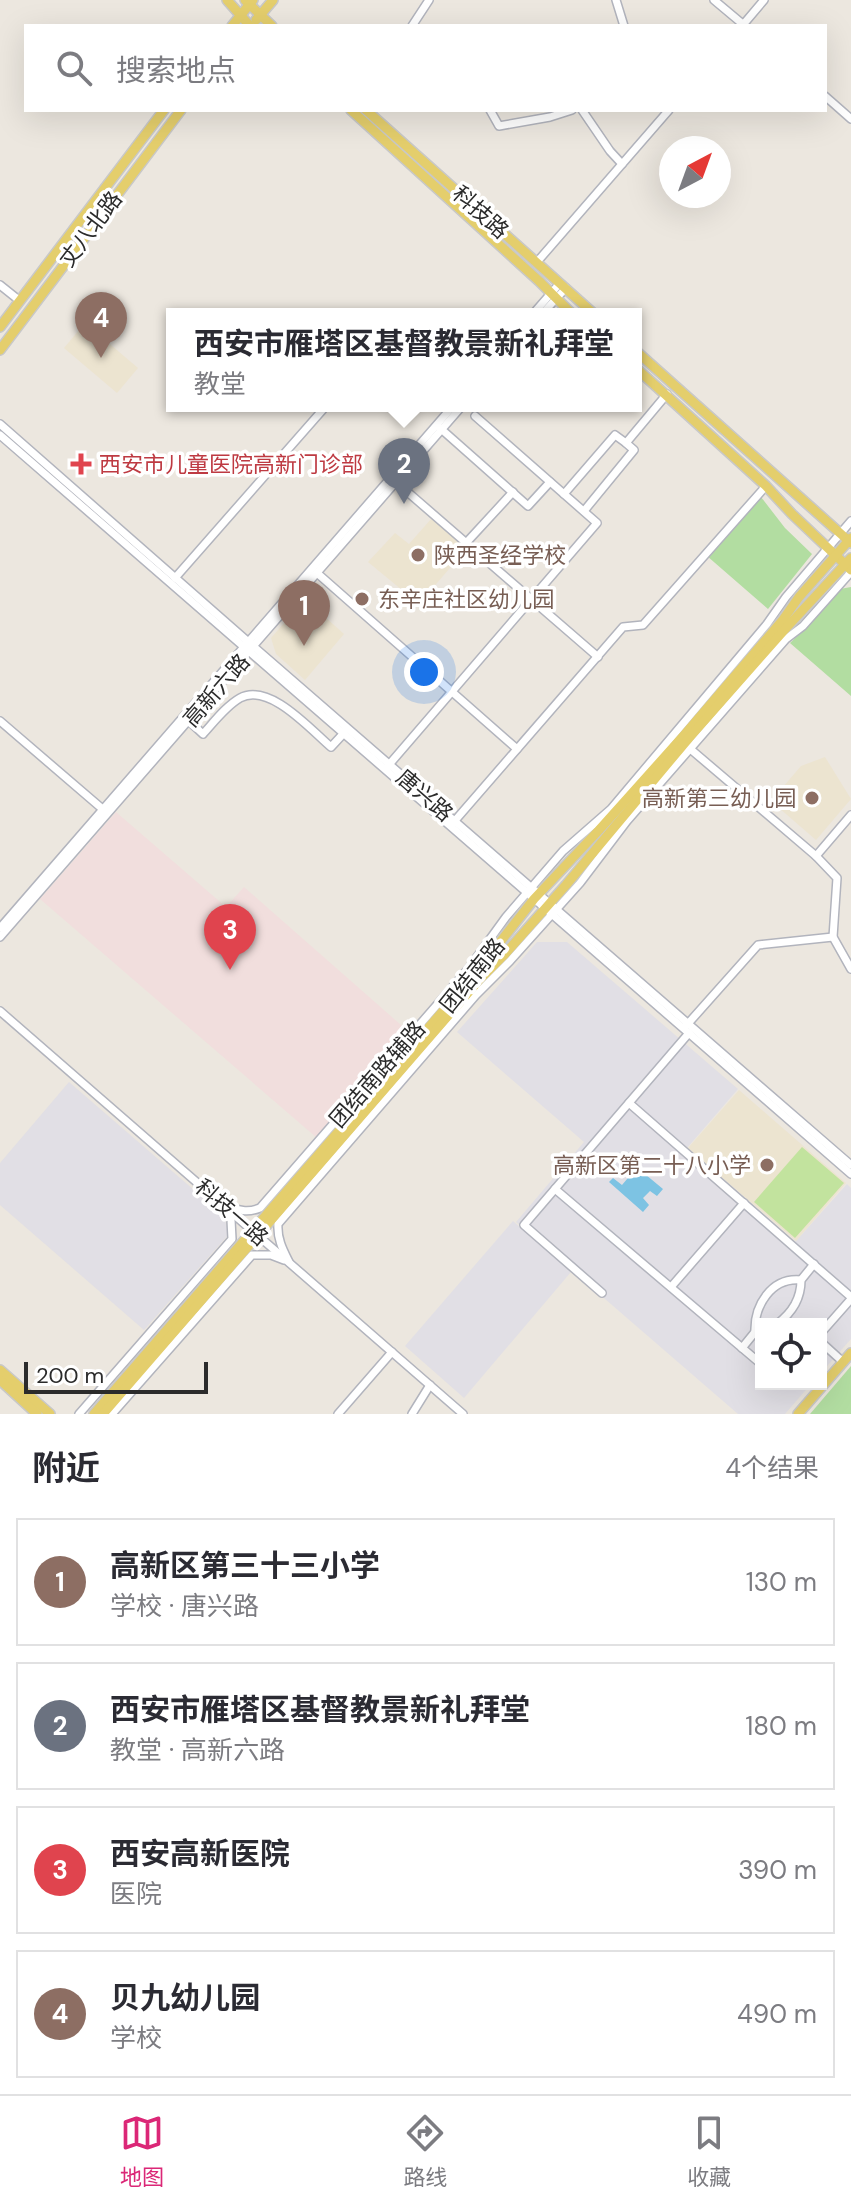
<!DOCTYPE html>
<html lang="zh">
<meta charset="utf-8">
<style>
body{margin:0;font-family:"DM Sans","Noto Sans SC",sans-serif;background:#f7f7f7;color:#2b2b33}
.controls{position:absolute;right:24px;bottom:24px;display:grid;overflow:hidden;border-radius:0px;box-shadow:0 8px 32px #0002}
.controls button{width:72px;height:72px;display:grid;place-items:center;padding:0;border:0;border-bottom:2px solid #e1e1e2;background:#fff;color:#2b2b33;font:40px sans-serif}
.compass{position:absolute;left:659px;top:136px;width:72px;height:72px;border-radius:50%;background:#fff;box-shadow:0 8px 32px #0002;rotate:41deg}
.scale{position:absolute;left:24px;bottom:20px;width:184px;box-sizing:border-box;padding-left:8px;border:4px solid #2b2b2b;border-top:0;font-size:22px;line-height:28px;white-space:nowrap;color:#2b2b2b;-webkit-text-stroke:6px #fff;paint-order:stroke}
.you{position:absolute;left:424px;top:672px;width:28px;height:28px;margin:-20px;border:6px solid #fff;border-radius:50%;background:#1a73e8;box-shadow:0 0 0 12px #1a73e833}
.badge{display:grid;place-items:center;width:52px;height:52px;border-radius:50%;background:#db2777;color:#fff;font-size:26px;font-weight:700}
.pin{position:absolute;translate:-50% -66px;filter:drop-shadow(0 2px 4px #0008)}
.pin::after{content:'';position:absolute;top:42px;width:28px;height:24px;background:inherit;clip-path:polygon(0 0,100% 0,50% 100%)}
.popup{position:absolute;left:166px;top:308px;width:476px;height:104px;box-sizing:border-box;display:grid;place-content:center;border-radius:0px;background:#fff;filter:drop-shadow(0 2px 6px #0005);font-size:26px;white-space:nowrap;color:#7c7c81}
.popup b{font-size:30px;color:#2b2b33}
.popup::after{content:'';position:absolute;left:50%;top:100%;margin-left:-16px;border:16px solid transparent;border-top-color:#fff}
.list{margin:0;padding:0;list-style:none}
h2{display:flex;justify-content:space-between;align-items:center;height:104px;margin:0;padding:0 32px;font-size:34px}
h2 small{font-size:26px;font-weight:400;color:#7c7c81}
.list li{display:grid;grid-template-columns:52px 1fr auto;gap:24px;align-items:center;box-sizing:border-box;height:128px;margin:0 16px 16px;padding:0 16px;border:2px solid #e1e1e2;border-radius:0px}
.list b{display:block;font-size:30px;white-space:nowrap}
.list p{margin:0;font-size:26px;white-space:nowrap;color:#7c7c81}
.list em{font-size:26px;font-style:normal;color:#7c7c81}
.icon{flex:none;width:44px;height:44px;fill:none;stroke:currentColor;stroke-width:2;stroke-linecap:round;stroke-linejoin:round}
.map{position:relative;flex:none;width:851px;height:1414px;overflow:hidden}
.search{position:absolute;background:#fff;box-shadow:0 8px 32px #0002;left:24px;right:24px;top:24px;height:88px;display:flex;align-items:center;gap:20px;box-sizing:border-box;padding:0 28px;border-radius:0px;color:#7c7c81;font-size:30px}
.sheet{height:680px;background:#fff}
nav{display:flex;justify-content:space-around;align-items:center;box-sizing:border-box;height:112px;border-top:2px solid #e1e1e2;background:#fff;font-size:22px;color:#7c7c81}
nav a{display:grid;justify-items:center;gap:4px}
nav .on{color:#db2777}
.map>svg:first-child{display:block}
.industrial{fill:#e1dfe5}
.education{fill:#ece4d0}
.medical{fill:#f1dedd}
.green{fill:#b2dda1}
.pitch{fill:#c2e39e}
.water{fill:#7dc3e3}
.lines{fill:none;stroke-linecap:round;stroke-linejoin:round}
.minor-casing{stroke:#b2b4bd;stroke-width:10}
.major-casing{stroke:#c8c8c8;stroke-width:12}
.minor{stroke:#fff;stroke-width:7}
.major{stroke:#e4ce6c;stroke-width:9}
.health-dot{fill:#e0444e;stroke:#fff;stroke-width:3}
.education-dot{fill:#8d6e63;stroke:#fff;stroke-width:3}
.labels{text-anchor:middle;stroke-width:7;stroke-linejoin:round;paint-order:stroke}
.street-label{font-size:22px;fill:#2b2b2b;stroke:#fff}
.health-label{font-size:22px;fill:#be3a42;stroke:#fff;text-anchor:start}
.education-label{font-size:22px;fill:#785e54;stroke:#fff;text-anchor:start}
</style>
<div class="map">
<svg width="851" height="1414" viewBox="0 0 851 1414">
<rect width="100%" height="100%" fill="#ece7df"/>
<!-- industrial -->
<g class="industrial">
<polygon points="537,942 567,942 738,1089 687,1148 795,1242 847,1184 851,1188 851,1339 821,1373 821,1324 761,1324 761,1384 811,1384 785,1414 738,1414 516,1222 584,1142 457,1032"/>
<polygon points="69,1082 224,1216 229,1234 144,1330 0,1205 0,1163"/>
<polygon points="513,1221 571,1272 464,1398 405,1346"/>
</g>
<!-- education -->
<g class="education">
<polygon points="85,323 138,368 117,393 64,348"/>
<polygon points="432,518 467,548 419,604 368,562 395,533 409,544"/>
<polygon points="305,599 344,634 305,680 276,654 271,638"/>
<polygon points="825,757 851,799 816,840 771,801 801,766"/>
<polygon points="739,1090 846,1183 796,1241 688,1148"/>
</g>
<!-- medical -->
<polygon class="medical" points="116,812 226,907 244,887 409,1032 317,1138 40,899"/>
<!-- green -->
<g class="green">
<polygon points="761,497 785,528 812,554 768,609 707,556"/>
<polygon points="851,587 851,696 790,643 805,629 840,589"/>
<polygon points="851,1366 851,1414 810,1414"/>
</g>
<!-- pitch -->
<polygon class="pitch" points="802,1147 844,1183 795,1238 754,1202"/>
<!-- water -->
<polygon class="water" points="628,1160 663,1189 657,1196 650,1191 643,1198 649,1205 643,1212 609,1182 613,1178 622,1185 633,1172 624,1164"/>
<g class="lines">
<defs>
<g id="minor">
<polyline points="616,0 624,26"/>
<polyline points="714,0 745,26"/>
<polyline points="412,26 429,0"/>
<polyline points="742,26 764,0"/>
<polyline points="825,96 851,119"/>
<polyline points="490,110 499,126 550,117 572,110"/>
<polyline points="582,110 610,151 622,164"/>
<polyline points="537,262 669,110"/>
<polyline points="0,285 20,301"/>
<polyline points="533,314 560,283"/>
<polyline points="542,314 566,288"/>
<polyline points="0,424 254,647 851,1165"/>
<polyline points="440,428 528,506 550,482"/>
<polyline points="0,435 851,1174"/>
<polyline points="396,482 598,657"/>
<polyline points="564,494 615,435 626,443"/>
<polyline points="584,511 634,450 626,443 667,394"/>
<polyline points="466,543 513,492"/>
<polyline points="317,573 517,749"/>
<polyline points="175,578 326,406"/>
<polyline points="0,721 106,812"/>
<path d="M189,721L203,734C214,722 226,706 240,698C269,682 310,729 331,747L344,733"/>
<polyline points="688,747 816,856 837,878 833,937 851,969"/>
<polyline points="387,767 597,523 475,416"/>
<polyline points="452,824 623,627 643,625 766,486"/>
<polyline points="816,856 851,815"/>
<polyline points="0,928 453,406"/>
<polyline points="0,937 462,406"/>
<polyline points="0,1011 463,1414"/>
<polyline points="685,1027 758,945 833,937"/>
<polyline points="629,1103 851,1297"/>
<polyline points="555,1189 761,1364"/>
<path d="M221,1204C236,1209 245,1214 260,1208L469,968L506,917L563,851L611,809L767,624L786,597L851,521"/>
<path d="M289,1262C283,1250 277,1239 278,1224L476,995L510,961L580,883L627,821L786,639L803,626L851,572"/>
<polyline points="671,1287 744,1203"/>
<polyline points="602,1293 524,1225 689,1033"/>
<path d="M777,1324C792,1313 801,1299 801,1280L814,1264"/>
<path d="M755,1332C754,1306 771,1277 801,1280"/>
<polyline points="821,1333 851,1299"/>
<polyline points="821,1342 843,1362"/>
<polyline points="742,1348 755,1332 761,1331"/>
<polyline points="79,1414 232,1239 231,1220 224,1208"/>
<polyline points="112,1414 252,1255 271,1255 284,1260"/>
<polyline points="338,1414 392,1352"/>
<polyline points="412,1414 430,1385"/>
</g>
<g id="major">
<polyline points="227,0 250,26"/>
<polyline points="245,0 272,26"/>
<polyline points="256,20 273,0"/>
<polyline points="232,26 253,0"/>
<polyline points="351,110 539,281 572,314"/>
<polyline points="366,110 594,314"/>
<polyline points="0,327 164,110"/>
<polyline points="0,350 181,110"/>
<polyline points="636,351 851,543"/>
<polyline points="636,368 766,486 792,514 851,570"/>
<polyline points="0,1370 50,1414"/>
<polyline points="0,1380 37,1414"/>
<polyline points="94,1414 475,974 534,899 599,830 685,734 782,621 799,597 851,538"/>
<polyline points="103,1414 480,979 505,954 566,885 689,738 787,627 851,558"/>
<polyline points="798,1414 851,1353"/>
</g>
</defs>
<!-- minor casing -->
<use href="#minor" class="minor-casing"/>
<!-- major casing -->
<use href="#major" class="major-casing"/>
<!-- minor -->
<use href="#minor" class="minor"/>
<!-- major -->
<use href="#major" class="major"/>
</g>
<!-- markers -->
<path class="health-dot" d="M77 452h8v8h8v8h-8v8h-8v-8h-8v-8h8z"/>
<g class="education-dot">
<circle cx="418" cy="555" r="8"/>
<circle cx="362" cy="599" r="8"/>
<circle cx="812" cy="798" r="8"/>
<circle cx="767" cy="1165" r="8"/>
</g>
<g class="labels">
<!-- street labels -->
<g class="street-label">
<text transform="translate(481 212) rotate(42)" y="8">科技路</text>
<text transform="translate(90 229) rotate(-53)" y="8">丈八北路</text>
<text transform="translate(216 690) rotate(-49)" y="8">高新六路</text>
<text transform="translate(425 795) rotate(41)" y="8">唐兴路</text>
<text transform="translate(472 975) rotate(-51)" y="8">团结南路</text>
<text transform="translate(377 1074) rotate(-49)" y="8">团结南路辅路</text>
<text transform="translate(232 1212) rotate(41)" y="8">科技一路</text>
</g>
<!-- health labels -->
<g class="health-label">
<text x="99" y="472">西安市儿童医院高新门诊部</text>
</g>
<!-- education labels -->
<g class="education-label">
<text x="434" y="563">陕西圣经学校</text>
<text x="378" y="607">东辛庄社区幼儿园</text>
<text x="796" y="806" text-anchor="end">高新第三幼儿园</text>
<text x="751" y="1173" text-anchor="end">高新区第二十八小学</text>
</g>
</g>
</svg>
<div class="controls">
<button><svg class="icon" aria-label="locate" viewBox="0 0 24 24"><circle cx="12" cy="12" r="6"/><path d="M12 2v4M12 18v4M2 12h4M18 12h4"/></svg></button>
</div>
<svg class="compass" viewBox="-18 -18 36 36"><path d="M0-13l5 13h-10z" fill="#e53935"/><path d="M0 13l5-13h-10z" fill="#7c7c81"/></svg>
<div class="scale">200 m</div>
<div class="you"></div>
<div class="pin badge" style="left:304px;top:646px;background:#8d6e63">1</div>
<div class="pin badge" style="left:404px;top:504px;background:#6b7280">2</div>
<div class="popup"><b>西安市雁塔区基督教景新礼拜堂</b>教堂</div>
<div class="pin badge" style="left:230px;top:970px;background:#e0444e">3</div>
<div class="pin badge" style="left:101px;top:358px;background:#8d6e63">4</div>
<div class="search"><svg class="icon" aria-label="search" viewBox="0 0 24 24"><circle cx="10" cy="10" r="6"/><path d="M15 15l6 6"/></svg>搜索地点</div>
</div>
<section class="sheet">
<h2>附近<small>4个结果</small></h2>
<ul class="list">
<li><span class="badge" style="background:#8d6e63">1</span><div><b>高新区第三十三小学</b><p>学校 · 唐兴路</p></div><em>130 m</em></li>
<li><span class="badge" style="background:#6b7280">2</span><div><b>西安市雁塔区基督教景新礼拜堂</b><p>教堂 · 高新六路</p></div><em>180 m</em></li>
<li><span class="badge" style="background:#e0444e">3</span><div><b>西安高新医院</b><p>医院</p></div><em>390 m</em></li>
<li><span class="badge" style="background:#8d6e63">4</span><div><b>贝九幼儿园</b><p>学校</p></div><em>490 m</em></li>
</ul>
</section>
<nav>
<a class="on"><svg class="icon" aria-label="map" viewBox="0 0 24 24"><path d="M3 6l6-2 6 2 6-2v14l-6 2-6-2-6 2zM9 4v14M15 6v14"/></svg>地图</a>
<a><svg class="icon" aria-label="directions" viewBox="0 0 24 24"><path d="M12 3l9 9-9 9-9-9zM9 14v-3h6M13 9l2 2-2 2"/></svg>路线</a>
<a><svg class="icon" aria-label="saved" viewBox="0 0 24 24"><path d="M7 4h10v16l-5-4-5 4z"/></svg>收藏</a>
</nav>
